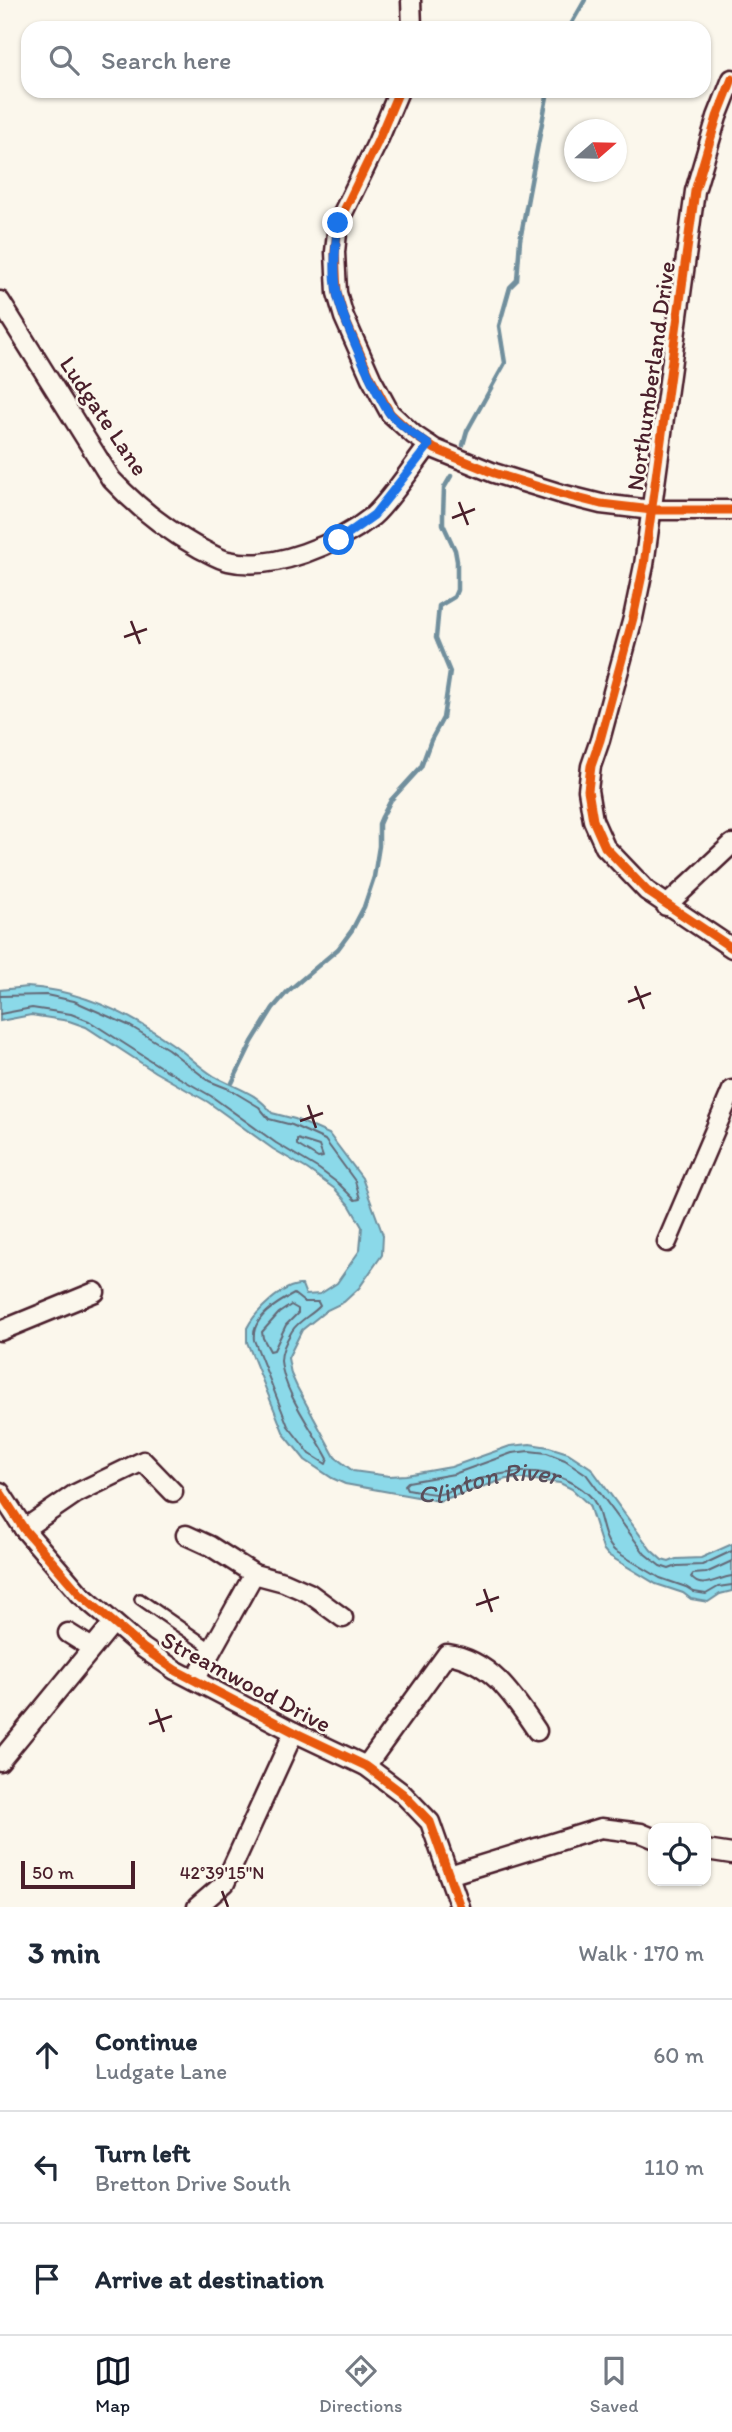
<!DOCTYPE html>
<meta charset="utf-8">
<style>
body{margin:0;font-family:Itim,sans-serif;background:#f2f2f3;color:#1f2937}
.controls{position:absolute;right:21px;bottom:21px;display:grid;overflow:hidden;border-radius:14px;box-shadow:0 2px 5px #0004}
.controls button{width:63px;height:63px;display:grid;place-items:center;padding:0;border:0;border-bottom:2px solid #e0e1e3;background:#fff;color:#1f2937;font:35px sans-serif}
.compass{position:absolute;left:564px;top:119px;width:63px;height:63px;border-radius:50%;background:#fff;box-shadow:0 2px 5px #0004;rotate:70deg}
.scale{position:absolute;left:21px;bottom:18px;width:114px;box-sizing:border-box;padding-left:7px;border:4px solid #4a1f2b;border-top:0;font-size:19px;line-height:24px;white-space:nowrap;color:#4a1f2b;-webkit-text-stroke:5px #fbf7ec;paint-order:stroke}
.stop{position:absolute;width:21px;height:21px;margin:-16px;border:5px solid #1a73e8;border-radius:50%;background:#fff}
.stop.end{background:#1a73e8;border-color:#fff;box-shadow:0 2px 7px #0008}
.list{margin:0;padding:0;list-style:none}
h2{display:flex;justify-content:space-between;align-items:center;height:91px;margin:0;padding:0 28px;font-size:30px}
h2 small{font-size:23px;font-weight:400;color:#747a83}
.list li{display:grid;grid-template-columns:46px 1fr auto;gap:21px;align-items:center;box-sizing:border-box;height:112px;padding:0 28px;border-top:2px solid #e0e1e3}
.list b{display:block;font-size:26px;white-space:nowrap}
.list p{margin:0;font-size:23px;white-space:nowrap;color:#747a83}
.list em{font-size:23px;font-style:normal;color:#747a83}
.icon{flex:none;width:38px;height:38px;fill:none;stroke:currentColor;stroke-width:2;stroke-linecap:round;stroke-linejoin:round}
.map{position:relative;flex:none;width:732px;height:1907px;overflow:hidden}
.search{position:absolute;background:#fff;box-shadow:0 2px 5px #0004;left:21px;right:21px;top:21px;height:77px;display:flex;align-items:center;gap:18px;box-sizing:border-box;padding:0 24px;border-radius:21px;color:#747a83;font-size:26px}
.sheet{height:427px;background:#fff}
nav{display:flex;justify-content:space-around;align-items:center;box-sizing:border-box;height:98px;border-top:2px solid #e0e1e3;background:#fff;font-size:19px;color:#747a83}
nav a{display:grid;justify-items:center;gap:4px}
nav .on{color:#111827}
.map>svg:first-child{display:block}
.water{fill:#8bd9e9;stroke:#718f9d;stroke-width:2}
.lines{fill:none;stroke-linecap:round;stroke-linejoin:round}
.shore{stroke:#646977;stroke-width:2}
.stream{stroke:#718f9d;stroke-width:4.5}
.service-casing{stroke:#4a1f2b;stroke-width:14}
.minor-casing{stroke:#4a1f2b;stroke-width:23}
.service{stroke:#fbf7ec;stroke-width:9}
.minor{stroke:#fbf7ec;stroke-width:18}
.cycleway-casing{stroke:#fbf7ec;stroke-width:13}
.cycleway{stroke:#e8590c;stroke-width:9}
.route{stroke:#1a73e8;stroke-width:9}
.ticks{fill:none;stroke:#4a1f2b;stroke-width:2.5}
.labels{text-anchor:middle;stroke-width:5;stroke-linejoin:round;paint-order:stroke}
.street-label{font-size:24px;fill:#4a1f2b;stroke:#fbf7ec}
.water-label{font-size:26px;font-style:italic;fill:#5a4e5a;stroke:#fbf7ec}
.ticks-label{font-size:18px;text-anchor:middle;fill:#4a1f2b;stroke:#fbf7ec;stroke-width:5;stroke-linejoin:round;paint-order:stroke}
</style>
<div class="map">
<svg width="732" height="1907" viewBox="0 0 732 1907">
<rect width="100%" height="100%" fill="#fbf7ec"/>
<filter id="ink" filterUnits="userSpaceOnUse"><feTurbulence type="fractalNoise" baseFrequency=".0143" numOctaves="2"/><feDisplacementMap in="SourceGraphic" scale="14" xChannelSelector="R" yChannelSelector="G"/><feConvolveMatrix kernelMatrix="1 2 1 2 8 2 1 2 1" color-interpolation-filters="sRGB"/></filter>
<g filter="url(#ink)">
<!-- water -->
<path class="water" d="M27,987C80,990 128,1013 171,1043C186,1053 199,1067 214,1076C237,1089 255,1091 272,1113L295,1119L329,1134L362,1178L383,1235L382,1255L359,1288L344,1302L327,1310L302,1330L288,1358L291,1374L297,1387L335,1457L353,1471L389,1476L406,1475L451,1467L510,1446L530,1444L549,1447L568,1453L591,1468L651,1550L662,1560L669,1562L676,1559L701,1558L732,1544V1591L720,1594L708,1602L691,1599L683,1593L656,1584L608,1555L603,1549L589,1505L572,1489L560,1483L526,1479H506L439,1501L345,1484L332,1478L305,1460L284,1434L247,1342V1328C255,1312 284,1283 302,1285L306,1295L320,1294L337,1283L360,1250L362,1227L350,1206L335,1189L307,1169L273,1149L208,1102L155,1072L86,1027L69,1021L31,1015L0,1021V990Z"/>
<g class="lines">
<!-- shore -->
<g class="shore">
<polyline points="0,996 46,995 74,1001 130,1026 168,1049 209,1081 229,1089 259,1107 269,1119 292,1125 325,1140 355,1181 360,1199 355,1200 339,1184 319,1169 276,1143 211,1096 159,1066 89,1021 71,1014 32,1008 0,1014"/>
<polygon points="297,1139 319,1146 323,1157 318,1158 297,1145"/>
<path d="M294,1294L304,1302H318L320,1306C312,1315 299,1320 292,1331C287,1339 281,1351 281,1361C284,1394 313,1430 328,1459L326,1464L310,1454L288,1426L254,1340C251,1318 277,1303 294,1294Z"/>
<polygon points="291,1305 298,1309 298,1313 286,1325 274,1350 270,1351 263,1338 262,1332 279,1313"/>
<path id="s1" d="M732,1551L702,1565L677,1566L669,1569L660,1566L645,1554L586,1474L565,1460L547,1453L529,1451L512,1453L454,1474L408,1482L405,1485L407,1489C417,1490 430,1495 440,1494C449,1493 460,1485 470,1482C509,1469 555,1464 588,1494C604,1508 599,1537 615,1551L660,1578L686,1587L694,1592L706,1594L718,1587L732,1585"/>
<path d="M732,1561L706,1573L693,1574L691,1577C701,1591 716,1578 732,1576"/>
</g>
<!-- stream -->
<g class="stream">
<polyline points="569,28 585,0"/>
<polyline points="463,445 467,431 505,363 499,326 510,287 517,280 520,240 548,91"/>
<polyline points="232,1083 252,1042 273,1008 287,992 338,949 352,930 364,907 374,877 379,846 379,824 382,817 391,800 421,767 431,740 443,718 450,672 436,638 439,606 454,597 457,590 457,561 455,550 443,524 443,515 444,488 451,476"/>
</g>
<defs>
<polyline id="service" points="140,1599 212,1649"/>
<g id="minor">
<polyline points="411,0 412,28"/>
<polyline points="732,79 717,117 695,191 644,565 633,618 600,740 591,766 588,790 593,820 605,847 647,891 732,948"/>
<polyline points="399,91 377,143 338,223 335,252 337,293 344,317 371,378 390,413 414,435 435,449 494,473 565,495 601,504 652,510 732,510"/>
<path d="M0,301L111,479C137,507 165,529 199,548C208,552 218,559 228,561C273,572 338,544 373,516C390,501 414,464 429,445"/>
<polyline points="666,906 732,844"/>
<polyline points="667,1242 732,1090"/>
<polyline points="0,1331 95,1292"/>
<polyline points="0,1492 24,1529 80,1594 143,1648 175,1670 294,1732 366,1766 402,1793 430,1822 460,1907"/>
<polyline points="24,1529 75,1494 143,1461 173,1492"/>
<polyline points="186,1535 210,1546 254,1574 284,1582 309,1593 343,1618"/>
<polyline points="68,1633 92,1648"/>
<polyline points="195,1680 254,1574"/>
<polyline points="0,1761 113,1623"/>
<path d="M366,1766L447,1654C491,1660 514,1697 537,1731"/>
<polyline points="706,1850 732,1854"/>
<polyline points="449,1875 601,1828 641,1833 653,1838"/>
<polyline points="197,1907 225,1883 294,1732"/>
</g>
</defs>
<!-- service casing -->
<use href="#service" class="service-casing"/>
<!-- minor casing -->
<use href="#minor" class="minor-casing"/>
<!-- service -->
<use href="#service" class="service"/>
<!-- minor -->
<use href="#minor" class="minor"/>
<defs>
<g id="cycleway">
<polyline points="732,79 717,117 695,191 644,565 633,618 600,740 591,766 588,790 593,820 605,847 647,891 732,948"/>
<polyline points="399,91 377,143 338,223 335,252 337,293 344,317 371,378 390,413 414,435 435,449 494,473 565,495 601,504 652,510 732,510"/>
<polyline points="0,1492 24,1529 80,1594 143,1648 175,1670 294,1732 366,1766 402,1793 430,1822 460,1907"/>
</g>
</defs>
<!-- cycleway casing -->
<use href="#cycleway" class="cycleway-casing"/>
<!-- cycleway -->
<use href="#cycleway" class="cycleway"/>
</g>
</g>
<g class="lines" filter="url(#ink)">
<!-- route -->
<path class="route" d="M338,223C335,246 333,270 337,293C340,313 378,400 391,415C402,427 416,436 429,445L374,515L339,540"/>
</g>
<!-- ticks -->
<path class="ticks" d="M459,502L468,525M452,518L475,509M131,621L140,644M124,637L147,629M635,986L644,1009M628,1002L651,993M308,1105L316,1128M300,1121L323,1113M484,1589L492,1612M476,1605L499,1597M156,1709L164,1732M149,1724L172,1716M222,1891L228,1907"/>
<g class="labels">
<!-- street labels -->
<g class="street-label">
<text transform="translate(651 376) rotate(-82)" y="8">Northumberland Drive</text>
<text transform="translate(104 416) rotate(56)" y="8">Ludgate Lane</text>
<text transform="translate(246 1682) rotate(28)" y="8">Streamwood Drive</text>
</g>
<!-- water labels -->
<g class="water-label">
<text dy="9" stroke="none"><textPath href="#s1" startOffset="476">Clinton River</textPath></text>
</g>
</g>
<g class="ticks-label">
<text x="222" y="1879">42°39'15"N</text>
</g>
</svg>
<div class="controls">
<button><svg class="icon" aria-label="locate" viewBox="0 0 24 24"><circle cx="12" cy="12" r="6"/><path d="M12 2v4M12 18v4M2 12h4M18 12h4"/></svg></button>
</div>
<svg class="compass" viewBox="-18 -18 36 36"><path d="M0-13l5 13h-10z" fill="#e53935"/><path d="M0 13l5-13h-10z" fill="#747a83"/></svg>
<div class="scale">50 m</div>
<div class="stop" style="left:339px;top:540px"></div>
<div class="stop end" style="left:338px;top:223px"></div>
<div class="search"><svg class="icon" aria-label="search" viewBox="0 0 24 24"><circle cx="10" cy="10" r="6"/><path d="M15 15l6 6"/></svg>Search here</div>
</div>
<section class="sheet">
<h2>3 min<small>Walk · 170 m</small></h2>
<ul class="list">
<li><svg class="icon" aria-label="ahead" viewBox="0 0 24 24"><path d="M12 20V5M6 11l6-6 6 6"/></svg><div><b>Continue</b><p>Ludgate Lane</p></div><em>60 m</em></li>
<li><svg class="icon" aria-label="left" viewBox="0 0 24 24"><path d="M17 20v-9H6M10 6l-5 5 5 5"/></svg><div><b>Turn left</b><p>Bretton Drive South</p></div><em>110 m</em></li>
<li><svg class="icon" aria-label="arrive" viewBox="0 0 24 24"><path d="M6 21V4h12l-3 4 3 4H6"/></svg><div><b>Arrive at destination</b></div></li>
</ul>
</section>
<nav>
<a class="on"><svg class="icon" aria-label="map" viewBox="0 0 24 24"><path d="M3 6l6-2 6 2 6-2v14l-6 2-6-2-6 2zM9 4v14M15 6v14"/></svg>Map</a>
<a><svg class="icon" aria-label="directions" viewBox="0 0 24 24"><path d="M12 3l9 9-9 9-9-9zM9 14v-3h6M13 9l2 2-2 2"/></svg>Directions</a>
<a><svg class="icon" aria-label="saved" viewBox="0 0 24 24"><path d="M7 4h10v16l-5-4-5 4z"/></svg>Saved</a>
</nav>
